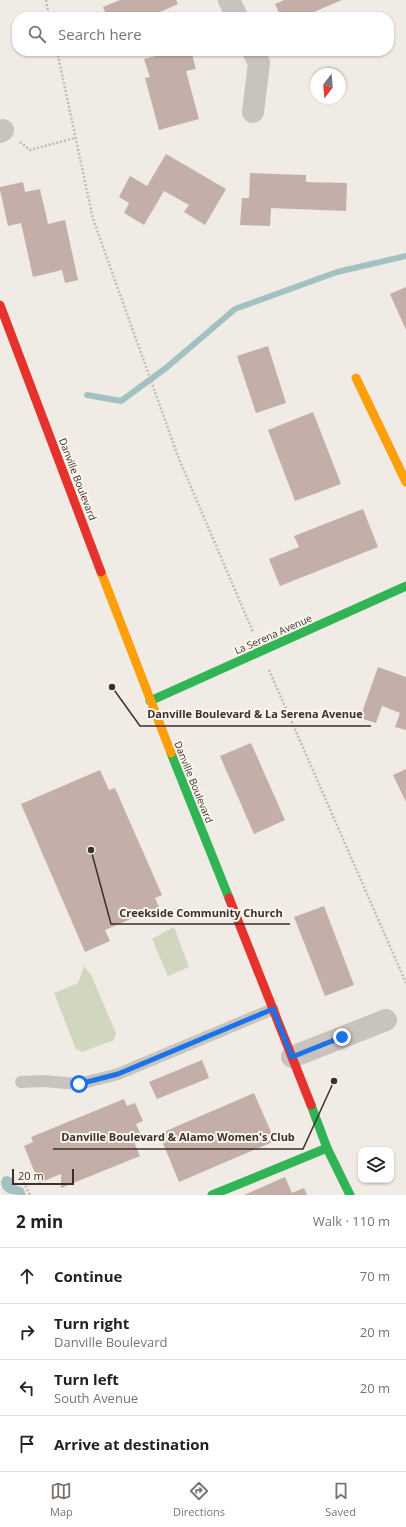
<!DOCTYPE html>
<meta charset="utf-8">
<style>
body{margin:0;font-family:"Open Sans",sans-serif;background:#f6f6f6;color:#202124}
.controls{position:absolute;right:12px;bottom:12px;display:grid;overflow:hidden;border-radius:8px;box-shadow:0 1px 3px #0004}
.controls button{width:36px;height:36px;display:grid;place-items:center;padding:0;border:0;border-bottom:1px solid #e0e0e0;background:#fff;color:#202124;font:20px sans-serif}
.compass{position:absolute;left:310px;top:68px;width:36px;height:36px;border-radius:50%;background:#fff;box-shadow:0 1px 3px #0004;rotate:196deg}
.scale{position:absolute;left:12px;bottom:10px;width:62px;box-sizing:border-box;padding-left:4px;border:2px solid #3b302b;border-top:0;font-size:11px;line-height:14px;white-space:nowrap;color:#3b302b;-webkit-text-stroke:3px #fbf5ee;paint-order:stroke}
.stop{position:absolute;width:12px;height:12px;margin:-9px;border:3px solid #1a73e8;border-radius:50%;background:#fff}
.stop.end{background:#1a73e8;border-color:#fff;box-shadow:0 1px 4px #0008}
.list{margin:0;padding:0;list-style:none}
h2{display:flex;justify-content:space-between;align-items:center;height:52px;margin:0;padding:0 16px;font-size:17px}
h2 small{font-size:13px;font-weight:400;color:#757577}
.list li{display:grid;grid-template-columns:26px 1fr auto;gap:12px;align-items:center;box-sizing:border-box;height:56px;padding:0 16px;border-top:1px solid #e0e0e0}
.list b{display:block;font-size:15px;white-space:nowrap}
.list p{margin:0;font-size:13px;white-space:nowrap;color:#757577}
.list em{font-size:13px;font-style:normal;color:#757577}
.icon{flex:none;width:22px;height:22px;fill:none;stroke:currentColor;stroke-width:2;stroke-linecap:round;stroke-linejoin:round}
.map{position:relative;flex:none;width:406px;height:1195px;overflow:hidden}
.search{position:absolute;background:#fff;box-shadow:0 1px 3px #0004;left:12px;right:12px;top:12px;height:44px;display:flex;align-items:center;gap:10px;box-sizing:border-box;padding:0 14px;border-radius:16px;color:#757577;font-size:15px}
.sheet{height:276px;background:#fff}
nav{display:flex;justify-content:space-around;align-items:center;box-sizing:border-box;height:56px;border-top:1px solid #e0e0e0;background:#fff;font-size:11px;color:#757577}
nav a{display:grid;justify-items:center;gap:2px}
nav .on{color:#7a716c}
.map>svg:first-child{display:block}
.green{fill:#d1d6bf}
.water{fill:#a1c2c1}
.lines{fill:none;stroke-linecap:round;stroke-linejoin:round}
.stream{stroke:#a1c2c1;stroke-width:6}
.building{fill:#c3afa7}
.path{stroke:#c2bbb6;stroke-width:2.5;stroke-dasharray:2 2;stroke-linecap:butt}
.lane{stroke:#c9c3be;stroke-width:12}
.street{stroke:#c9c3be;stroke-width:22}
.fast{stroke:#30b455;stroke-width:9}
.slow{stroke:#ff9f0a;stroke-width:9}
.jam{stroke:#e5322d;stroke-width:9}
.route{stroke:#1a73e8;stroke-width:5}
.labels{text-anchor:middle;stroke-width:4;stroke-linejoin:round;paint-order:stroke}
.street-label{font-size:10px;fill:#3b302b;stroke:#fbf5ee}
.leader{fill:none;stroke:#3b302b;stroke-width:1.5}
.callout-dot{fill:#3b302b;stroke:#fbf5ee;stroke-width:1.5}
.callout-label{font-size:11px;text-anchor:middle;font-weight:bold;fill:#3b302b;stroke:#fbf5ee;stroke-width:4;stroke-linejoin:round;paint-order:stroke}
</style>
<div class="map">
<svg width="406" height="1195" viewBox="0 0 406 1195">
<rect width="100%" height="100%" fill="#f0ebe5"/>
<!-- green -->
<g class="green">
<polygon points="174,927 189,967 168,976 152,939"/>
<polygon points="84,966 91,975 116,1033 114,1040 82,1052 76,1049 54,993 78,983"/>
</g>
<!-- water -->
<path class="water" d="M7,1176L12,1178L15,1185L23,1188L26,1195C14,1195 2,1195 1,1182L3,1177Z"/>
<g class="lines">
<!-- stream -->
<polyline class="stream" points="87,395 121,401 166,368 235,309 337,272 406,256"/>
</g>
<!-- building -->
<g class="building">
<polygon points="120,0 176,0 178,4 149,17 107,17 103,7"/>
<polygon points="284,0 342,0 302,17 281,17 275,4"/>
<polygon points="175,51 191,51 196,69 186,71 199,119 159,130 145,78 150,77 144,59"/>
<polygon points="166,154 226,189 205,225 184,212 189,205 164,191 144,225 124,213 129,203 119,197 130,176 147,186"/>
<polygon points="250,173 306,175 306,182 347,183 346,211 271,208 270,226 240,225 242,198 249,198"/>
<polygon points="23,182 25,192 40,189 48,224 65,220 78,280 65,283 62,270 33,277 21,223 8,226 0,190 0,187"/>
<polygon points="406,287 406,330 390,294"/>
<polygon points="268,346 286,403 256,413 237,356"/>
<polygon points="313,412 341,484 295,501 268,430"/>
<polygon points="363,509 378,547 280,586 269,559 299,547 294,536"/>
<polygon points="378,667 406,677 406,730 395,727 400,713 382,706 376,723 360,718"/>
<polygon points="251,743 285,820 254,834 220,756"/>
<polygon points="406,769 406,802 393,775"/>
<polygon points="100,770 109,790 115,788 162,895 155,898 159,907 105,930 110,941 85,952 21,804"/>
<polygon points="324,906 354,985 325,996 294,917"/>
<polygon points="202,1060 209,1078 157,1099 149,1082"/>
<polygon points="254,1093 275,1141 179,1182 159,1134"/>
<polygon points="124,1099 127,1106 135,1103 143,1121 136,1124 140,1133 132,1137 140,1156 61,1188 61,1174 39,1183 24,1146 33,1142 31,1137"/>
<polygon points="285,1177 292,1193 304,1188 307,1195 244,1195"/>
</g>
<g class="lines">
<!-- path -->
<g class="path">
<polyline points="46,0 49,17"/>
<polyline points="57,51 93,219 179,459 253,632"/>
<polyline points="20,142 30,150 75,138"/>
<polyline points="269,670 406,983"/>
<polyline points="20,1175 30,1195"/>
</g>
<!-- lane -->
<polyline class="lane" points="21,1082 43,1081 79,1084 118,1074 273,1009"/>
<!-- street -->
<g class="street">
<polyline points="229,0 237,17"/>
<polyline points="253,112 259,63 253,51"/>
<polyline points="0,132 3,130"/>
<polyline points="292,1057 386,1020"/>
</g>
<!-- fast -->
<g class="fast">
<polyline points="150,701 406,586"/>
<polyline points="171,753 229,898"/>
<polyline points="311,1105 327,1148 350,1195"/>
<polyline points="212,1195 327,1148"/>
</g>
<!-- slow -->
<g class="slow">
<polyline points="356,378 406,482"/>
<polyline points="101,572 171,753"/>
</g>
<!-- jam -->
<g class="jam">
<polyline points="0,305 101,572"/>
<polyline points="229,898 311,1105"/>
</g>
</g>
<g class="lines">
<!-- route -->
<polyline class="route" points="79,1084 118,1074 273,1009 292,1057 342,1037"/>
</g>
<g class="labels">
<!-- street labels -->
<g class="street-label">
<text transform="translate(78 479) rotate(69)" y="4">Danville Boulevard</text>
<text transform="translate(273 634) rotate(-24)" y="4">La Serena Avenue</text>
<text transform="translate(194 782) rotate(68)" y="4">Danville Boulevard</text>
</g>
</g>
<!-- callouts -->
<path class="leader" d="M112 687L140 726H371M91 850L111 924H290M334 1081L303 1149H53"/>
<g class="callout-dot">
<circle cx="112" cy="687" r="4"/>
<circle cx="91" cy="850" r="4"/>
<circle cx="334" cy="1081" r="4"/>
</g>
<g class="callout-label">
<text x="255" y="718">Danville Boulevard &amp; La Serena Avenue</text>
<text x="201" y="917">Creekside Community Church</text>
<text x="178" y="1141">Danville Boulevard &amp; Alamo Women's Club</text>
</g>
</svg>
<div class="controls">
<button><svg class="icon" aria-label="layers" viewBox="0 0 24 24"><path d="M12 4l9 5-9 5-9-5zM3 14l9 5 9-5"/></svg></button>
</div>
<svg class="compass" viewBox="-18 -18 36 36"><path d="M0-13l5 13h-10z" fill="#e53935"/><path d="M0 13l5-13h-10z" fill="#757577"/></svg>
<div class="scale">20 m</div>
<div class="stop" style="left:79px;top:1084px"></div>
<div class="stop end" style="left:342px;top:1037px"></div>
<div class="search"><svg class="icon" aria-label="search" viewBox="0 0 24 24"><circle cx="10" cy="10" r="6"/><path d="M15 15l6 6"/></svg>Search here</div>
</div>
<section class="sheet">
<h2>2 min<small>Walk · 110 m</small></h2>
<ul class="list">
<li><svg class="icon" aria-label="ahead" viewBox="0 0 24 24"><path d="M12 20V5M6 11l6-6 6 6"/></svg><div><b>Continue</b></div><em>70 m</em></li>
<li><svg class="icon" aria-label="right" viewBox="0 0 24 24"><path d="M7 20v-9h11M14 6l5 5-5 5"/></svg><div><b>Turn right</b><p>Danville Boulevard</p></div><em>20 m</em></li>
<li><svg class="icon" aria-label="left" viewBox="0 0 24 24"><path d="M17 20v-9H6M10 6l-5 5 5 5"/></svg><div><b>Turn left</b><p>South Avenue</p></div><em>20 m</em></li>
<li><svg class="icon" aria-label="arrive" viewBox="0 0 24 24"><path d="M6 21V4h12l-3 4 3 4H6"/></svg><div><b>Arrive at destination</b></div></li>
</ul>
</section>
<nav>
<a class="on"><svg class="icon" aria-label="map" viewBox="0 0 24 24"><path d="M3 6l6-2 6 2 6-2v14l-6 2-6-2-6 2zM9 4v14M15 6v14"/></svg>Map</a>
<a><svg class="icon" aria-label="directions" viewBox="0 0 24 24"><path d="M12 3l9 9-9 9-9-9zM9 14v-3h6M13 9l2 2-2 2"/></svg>Directions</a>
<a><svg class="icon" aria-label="saved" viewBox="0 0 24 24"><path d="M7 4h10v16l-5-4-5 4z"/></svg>Saved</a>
</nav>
